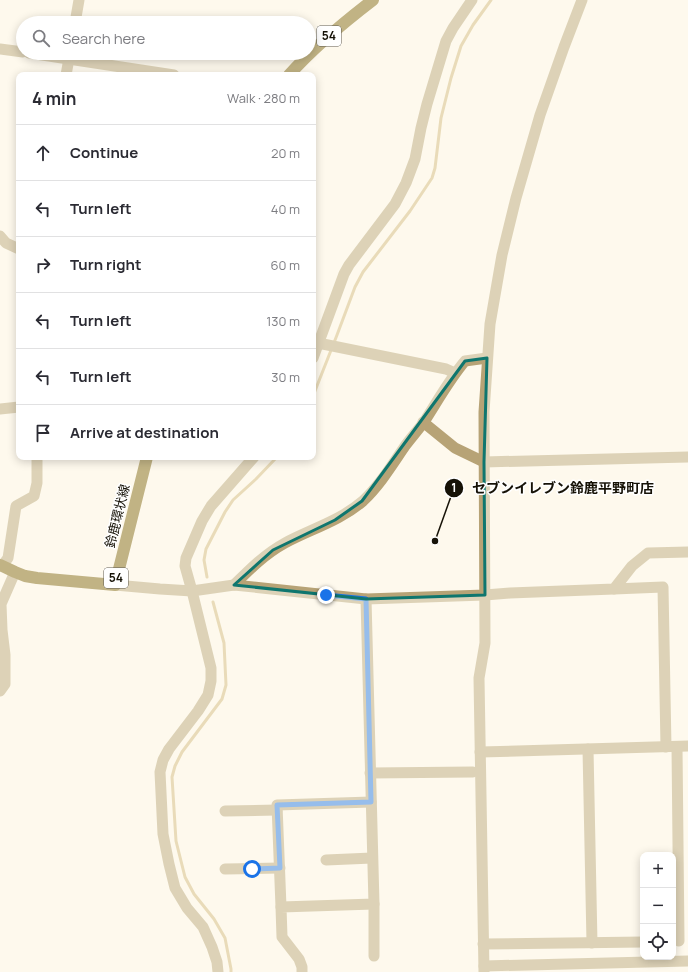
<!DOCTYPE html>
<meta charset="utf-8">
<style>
body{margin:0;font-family:Manrope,"Noto Sans JP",sans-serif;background:#f7f7f7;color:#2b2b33}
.controls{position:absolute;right:12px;bottom:12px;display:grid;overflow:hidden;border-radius:8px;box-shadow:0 2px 10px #0003}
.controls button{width:36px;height:36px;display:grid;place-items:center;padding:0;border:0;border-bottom:1px solid #e1e1e2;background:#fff;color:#2b2b33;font:20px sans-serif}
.stop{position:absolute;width:12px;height:12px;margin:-9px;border:3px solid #1a73e8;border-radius:50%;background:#fff}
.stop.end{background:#1a73e8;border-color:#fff;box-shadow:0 1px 4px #0008}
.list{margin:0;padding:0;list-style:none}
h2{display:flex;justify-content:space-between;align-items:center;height:52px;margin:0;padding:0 16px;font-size:17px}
h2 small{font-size:13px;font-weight:400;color:#7c7c81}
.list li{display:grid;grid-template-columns:26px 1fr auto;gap:12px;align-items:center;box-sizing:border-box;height:56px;padding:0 16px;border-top:1px solid #e1e1e2}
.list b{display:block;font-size:15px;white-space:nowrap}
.list em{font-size:13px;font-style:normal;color:#7c7c81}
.icon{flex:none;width:22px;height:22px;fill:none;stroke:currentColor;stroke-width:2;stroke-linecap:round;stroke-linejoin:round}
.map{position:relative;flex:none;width:688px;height:972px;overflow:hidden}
.search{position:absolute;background:#fff;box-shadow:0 2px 10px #0003;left:16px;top:16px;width:300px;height:44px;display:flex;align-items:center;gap:10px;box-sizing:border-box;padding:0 14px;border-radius:22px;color:#7c7c81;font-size:15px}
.panel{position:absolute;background:#fff;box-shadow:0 2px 10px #0003;left:16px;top:72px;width:300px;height:388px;border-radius:8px}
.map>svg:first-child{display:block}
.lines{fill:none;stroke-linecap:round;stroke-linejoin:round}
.stream{stroke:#d1b77a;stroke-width:3}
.minor{stroke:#b7a376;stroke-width:11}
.major{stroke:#785d06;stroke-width:12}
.route{stroke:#1a73e8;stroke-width:5}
.marked{fill:none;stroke:#0f766e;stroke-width:3;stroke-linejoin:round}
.labels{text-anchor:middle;stroke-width:3;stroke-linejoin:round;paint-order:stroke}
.shield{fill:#fff;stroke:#5c5951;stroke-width:1}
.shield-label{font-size:12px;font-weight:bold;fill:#161207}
.street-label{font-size:13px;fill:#161207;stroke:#fff}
.leader{fill:none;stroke:#161207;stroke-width:1.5}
.callout-dot{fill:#161207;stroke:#fff;stroke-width:1.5}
.mark-label{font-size:12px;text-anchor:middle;font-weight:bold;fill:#fff}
.callout-label{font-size:14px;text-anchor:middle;font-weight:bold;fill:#161207;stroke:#fff;stroke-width:3;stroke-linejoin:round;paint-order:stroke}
</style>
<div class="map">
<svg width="688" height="972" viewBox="0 0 688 972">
<rect width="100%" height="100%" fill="#fef9ed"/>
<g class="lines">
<!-- stream -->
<g class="stream">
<polyline points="313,396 337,335 355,287 363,272 410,211 432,178 435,168 441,118 451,78 461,46 473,25 491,0"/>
<polyline points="207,577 204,560 206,549 225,512 233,500 256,479 277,457"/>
<polyline points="213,602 224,643 226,685 222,699 182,752 175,766 172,777 176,841 185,877 194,894 214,919 225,938 231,969 231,972"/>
</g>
<!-- minor -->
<g class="minor">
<polyline points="75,23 79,0"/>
<polyline points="0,49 23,52"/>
<polyline points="29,53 174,75"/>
<polyline points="66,75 70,53"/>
<polyline points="0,236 6,243 19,249"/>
<polyline points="313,342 446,369 455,373"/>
<polyline points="313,358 344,274 349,265 395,204 406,183 415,159 421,128 427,104 446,41 453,28 472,0"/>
<polyline points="0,409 19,407"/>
<polyline points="423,422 455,448 484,462 688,457"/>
<polyline points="2,566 8,558 16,506 34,496 37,483 37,457"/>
<polyline points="115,585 160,589 192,591 234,585 366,599 485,595 510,593 614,589 632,566 648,553 688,552"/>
<path d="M234,585C250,569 265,554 285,543C311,529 340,521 363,501C380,485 392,465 405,446C411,438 418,430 424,422C437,402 449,380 465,361L487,358"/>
<polyline points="614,589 663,587 666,747"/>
<polyline points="0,691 5,684 5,655 2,630 1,604 15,572"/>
<polyline points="677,747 679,941"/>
<polyline points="588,749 592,943"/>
<polyline points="480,752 688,746"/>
<polyline points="370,773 473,772"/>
<polyline points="225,811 277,810"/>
<polyline points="326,860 372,858"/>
<polyline points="225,869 280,868"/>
<polyline points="374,904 374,956"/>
<polyline points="281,907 277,805 371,802"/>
<polyline points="483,944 643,942"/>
<polyline points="484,966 688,961"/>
<polyline points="218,972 217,962 212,947 203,927 187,908 175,888 169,864 163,834 160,772 163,760 169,749 198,711 208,695 211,681 211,668 192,591 185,566 186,558 202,521 211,506 254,457"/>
<polyline points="302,972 302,967 299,959 282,937 281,907 374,904 366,599"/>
<polyline points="484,972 479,678 485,643 484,412 490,324 502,255 516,198 540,115 564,47 582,0"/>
</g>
<!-- major -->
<g class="major">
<path d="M289,75C314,47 343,23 373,0"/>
<polyline points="0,565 15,572 25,576 37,578 115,585 147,457"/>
</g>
</g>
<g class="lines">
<!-- route -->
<polyline class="route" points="252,869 280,868 277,805 371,802 366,599 326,595"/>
</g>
<!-- marked area -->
<path d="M0 0H688V972H0ZM487,358L484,462L485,595L366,599L234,585L273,550L335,520L362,501L465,361Z" fill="#fef9ed" fill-opacity=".55" fill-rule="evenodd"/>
<path class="marked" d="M487,358L484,462L485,595L366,599L234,585L273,550L335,520L362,501L465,361Z"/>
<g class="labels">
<!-- shield labels -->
<g class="shield">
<rect x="317" y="26" width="24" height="20" rx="3"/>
<rect x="104" y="568" width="24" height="20" rx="3"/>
</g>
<g class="shield-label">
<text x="329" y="40">54</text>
<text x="116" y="582">54</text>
</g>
<!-- street labels -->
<g class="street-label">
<text transform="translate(117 516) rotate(-76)" y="5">鈴鹿環状線</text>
</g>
</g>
<!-- callouts -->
<path class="leader" d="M435 541L454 488"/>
<g class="callout-dot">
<circle cx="435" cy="541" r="4"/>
<circle cx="454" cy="488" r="10"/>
</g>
<g class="mark-label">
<text x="454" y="492">1</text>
</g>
<g class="callout-label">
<text x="563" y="493">セブンイレブン鈴鹿平野町店</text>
</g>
</svg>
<div class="controls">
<button>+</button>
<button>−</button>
<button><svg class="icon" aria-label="locate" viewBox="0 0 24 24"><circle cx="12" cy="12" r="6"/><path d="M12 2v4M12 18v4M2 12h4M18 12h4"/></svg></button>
</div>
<div class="stop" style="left:252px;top:869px"></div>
<div class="stop end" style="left:326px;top:595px"></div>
<div class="search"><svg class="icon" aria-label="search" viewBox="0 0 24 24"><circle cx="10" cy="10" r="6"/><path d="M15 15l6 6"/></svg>Search here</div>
<section class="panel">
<h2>4 min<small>Walk · 280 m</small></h2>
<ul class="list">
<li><svg class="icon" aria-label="ahead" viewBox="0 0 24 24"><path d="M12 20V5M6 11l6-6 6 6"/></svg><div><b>Continue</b></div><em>20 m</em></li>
<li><svg class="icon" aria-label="left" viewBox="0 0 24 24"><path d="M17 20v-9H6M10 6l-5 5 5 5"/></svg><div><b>Turn left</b></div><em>40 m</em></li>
<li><svg class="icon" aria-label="right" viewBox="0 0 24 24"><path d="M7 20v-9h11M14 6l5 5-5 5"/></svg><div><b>Turn right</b></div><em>60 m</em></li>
<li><svg class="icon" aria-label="left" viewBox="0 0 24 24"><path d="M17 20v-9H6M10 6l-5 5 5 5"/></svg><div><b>Turn left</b></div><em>130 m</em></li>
<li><svg class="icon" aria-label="left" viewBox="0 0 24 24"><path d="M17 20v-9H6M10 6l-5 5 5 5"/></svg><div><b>Turn left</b></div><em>30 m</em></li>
<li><svg class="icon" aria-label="arrive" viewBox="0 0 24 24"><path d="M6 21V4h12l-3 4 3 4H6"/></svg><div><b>Arrive at destination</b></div></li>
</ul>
</section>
</div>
